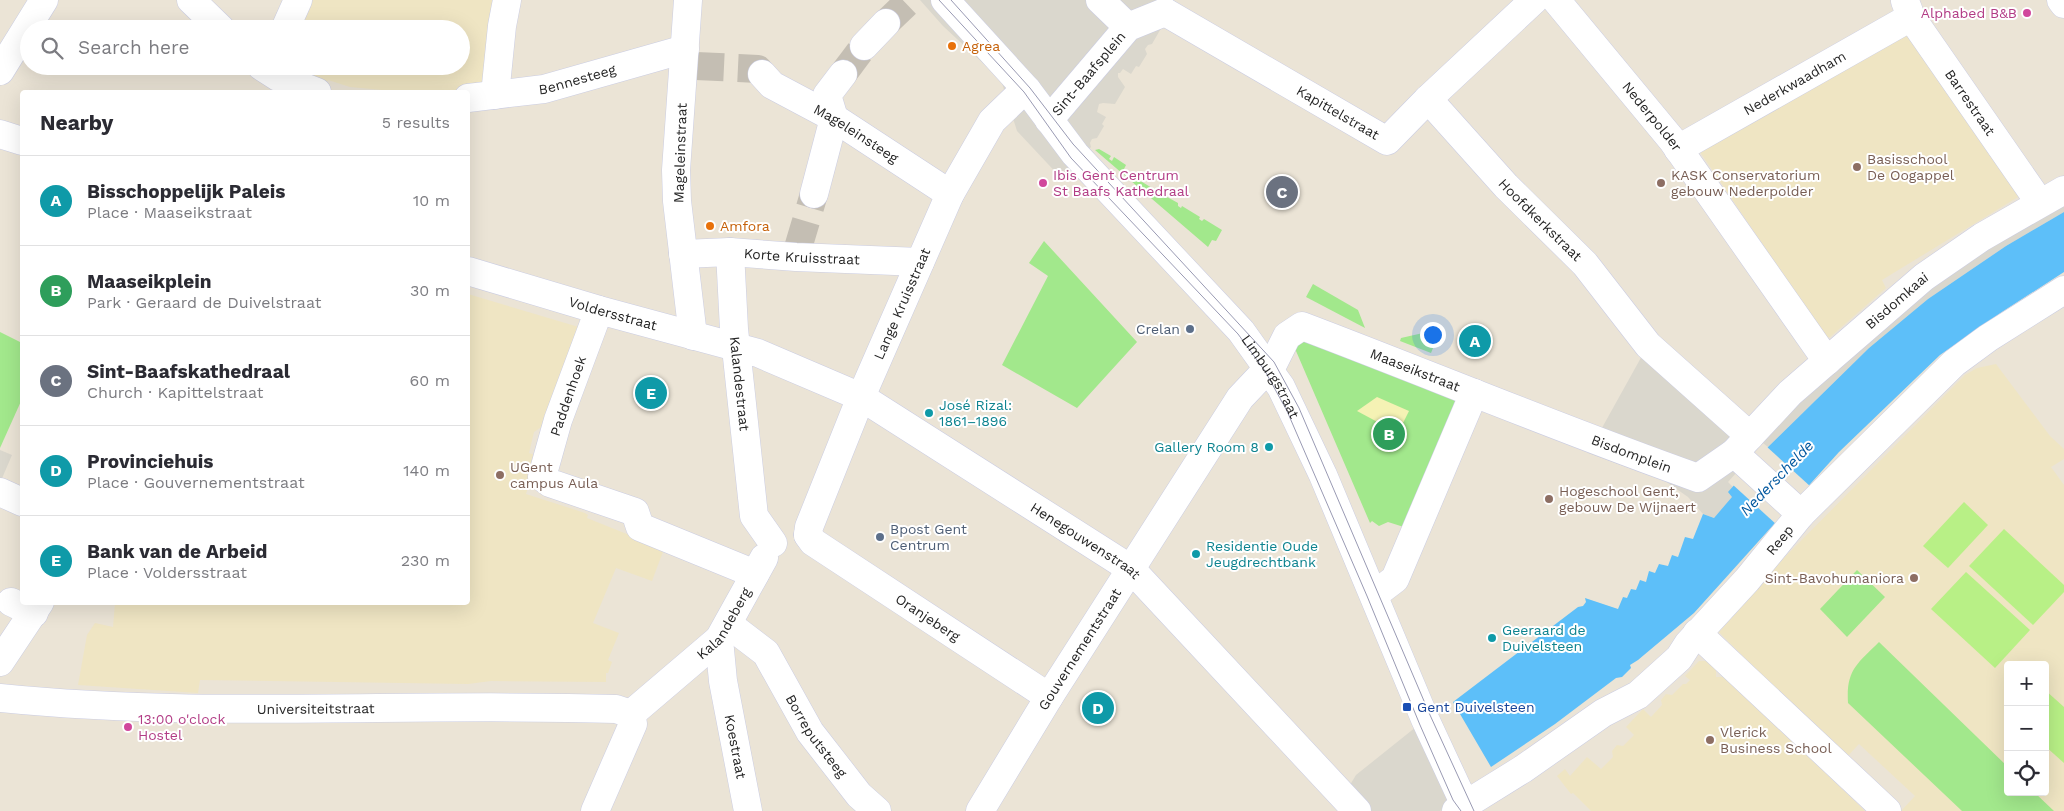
<!DOCTYPE html>
<meta charset="utf-8">
<style>
body{margin:0;font-family:"Work Sans",sans-serif;background:#f2f2f3;color:#2b2b33}
.controls{position:absolute;right:15px;bottom:15px;display:grid;overflow:hidden;border-radius:5px;box-shadow:0 5px 20px #0002}
.controls button{width:45px;height:45px;display:grid;place-items:center;padding:0;border:0;border-bottom:1px solid #e1e1e2;background:#fff;color:#2b2b33;font:25px sans-serif}
.you{position:absolute;left:1432px;top:334px;width:18px;height:18px;margin:-12px;border:4px solid #fff;border-radius:50%;background:#1a73e8;box-shadow:0 0 0 8px #1a73e833}
.badge{display:grid;place-items:center;width:32px;height:32px;border-radius:50%;background:#b45309;color:#fff;font-size:16px;font-weight:700}
.pin{position:absolute;translate:-50% -50%;border:2px solid #fff;box-shadow:0 1px 5px #0006}
.list{margin:0;padding:0;list-style:none}
h2{display:flex;justify-content:space-between;align-items:center;height:65px;margin:0;padding:0 20px;font-size:21px}
h2 small{font-size:16px;font-weight:400;color:#7c7c81}
.list li{display:grid;grid-template-columns:32px 1fr auto;gap:15px;align-items:center;box-sizing:border-box;height:90px;padding:0 20px;border-top:1px solid #e1e1e2}
.list b{display:block;font-size:19px;white-space:nowrap}
.list p{margin:0;font-size:16px;white-space:nowrap;color:#7c7c81}
.list em{font-size:16px;font-style:normal;color:#7c7c81}
.icon{flex:none;width:28px;height:28px;fill:none;stroke:currentColor;stroke-width:2;stroke-linecap:round;stroke-linejoin:round}
.map{position:relative;flex:none;width:2064px;height:811px;overflow:hidden}
.search{position:absolute;background:#fff;box-shadow:0 5px 20px #0002;left:20px;top:20px;width:450px;height:55px;display:flex;align-items:center;gap:12px;box-sizing:border-box;padding:0 18px;border-radius:28px;color:#7c7c81;font-size:19px}
.panel{position:absolute;background:#fff;box-shadow:0 5px 20px #0002;left:20px;top:90px;width:450px;height:515px;border-radius:5px}
.map>svg:first-child{display:block}
.education{fill:#efe5c3;fill-rule:evenodd}
.green{fill:#a2e88c}
.sand{fill:#f5f2b4}
.pitch{fill:#b8f086}
.plaza{fill:#dad7cd}
.water{fill:#5dbff9}
.pier{fill:#ebe4d6}
.lines{fill:none;stroke-linecap:round;stroke-linejoin:round}
.street-tunnel{stroke:#c4beb3;stroke-width:28;stroke-dasharray:28 14;stroke-linecap:butt}
.street-casing{stroke:#cbcde2;stroke-width:29}
.secondary-casing{stroke:#cbcde2;stroke-width:29}
.street{stroke:#fff;stroke-width:28}
.secondary{stroke:#fff;stroke-width:28}
.tram{stroke:#999ab3;stroke-width:1}
.hotel-dot{fill:#d1479c;stroke:#fff;stroke-width:2}
.food-dot{fill:#e8710a;stroke:#fff;stroke-width:2}
.education-dot{fill:#8d6e63;stroke:#fff;stroke-width:2}
.service-dot{fill:#5c6f8a;stroke:#fff;stroke-width:2}
.culture-dot{fill:#0f9aa8;stroke:#fff;stroke-width:2}
.transit-dot{fill:#1a4fb4;stroke:#fff;stroke-width:2}
.labels{text-anchor:middle;stroke-width:4;stroke-linejoin:round;paint-order:stroke}
.hotel-label{font-size:14px;fill:#b23c85;stroke:#fff;text-anchor:start}
.food-label{font-size:14px;fill:#c56008;stroke:#fff;text-anchor:start}
.street-label{font-size:14px;fill:#262626;stroke:#fff}
.education-label{font-size:14px;fill:#785e54;stroke:#fff;text-anchor:start}
.service-label{font-size:14px;fill:#4e5e75;stroke:#fff;text-anchor:end}
.culture-label{font-size:14px;fill:#0d838f;stroke:#fff;text-anchor:start}
.transit-label{font-size:14px;fill:#164399;stroke:#fff;text-anchor:start}
.water-label{font-size:15px;font-style:italic;fill:#02589f;stroke:#fff}
</style>
<div class="map">
<svg width="2064" height="811" viewBox="0 0 2064 811">
<rect width="100%" height="100%" fill="#ebe4d6"/>
<!-- education -->
<g class="education">
<polygon points="313,0 500,0 484,84 461,90 403,92 350,87 328,80 326,84 288,66 461,66 461,29 299,29"/>
<polygon points="1908,30 2019,189 2018,197 1882,280 1886,288 1830,337 1826,338 1696,146"/>
<polygon points="468,294 582,328 550,421 534,432 529,453 538,456 526,494 585,513 588,515 587,518 664,549 652,581 616,568 593,623 619,633 608,660 612,662 608,673 606,673 606,682 491,681 468,684 200,680 198,693 78,685 87,635 95,623 113,627 115,603 468,602"/>
<path d="M1996,364L2050,436L2064,449V459L2051,467L2064,485V811H1901L1915,796L1859,744L1845,759L1719,632L1739,610L1743,602L1774,568L1965,375L1977,368ZM2008,665H2045V792H2008Z"/>
<polygon points="1699,661 1707,661 1716,669 1716,677 1725,677 1865,811 1591,811 1573,793 1571,794 1557,776 1565,769 1570,776 1587,757 1601,769 1613,757 1612,751 1617,745 1623,746 1634,735 1626,727 1643,709 1651,717 1662,705 1661,700 1666,694 1672,695 1683,684 1686,684 1690,680 1685,676"/>
</g>
<!-- green -->
<g class="green">
<polygon points="1099,149 1111,156 1109,159 1112,161 1114,157 1126,165 1122,173 1128,176 1129,174 1157,191 1156,193 1159,195 1160,193 1178,203 1178,206 1181,208 1182,206 1200,217 1199,219 1202,221 1204,219 1222,230 1216,241 1212,240 1208,247 1095,150"/>
<polygon points="1044,241 1137,342 1077,408 1002,365 1048,276 1029,263"/>
<polygon points="1313,284 1358,310 1365,328 1306,297"/>
<polygon points="1429,327 1440,331 1431,353 1400,341 1401,338 1423,333 1426,337 1430,334 1428,331"/>
<polygon points="0,332 22,343 22,399 0,448"/>
<polygon points="1299,338 1457,400 1407,528 1388,522 1379,526 1372,521 1370,523 1293,344"/>
<polygon points="1857,570 1885,597 1847,637 1820,609"/>
<path d="M1879,642L2008,767V792H2034L2054,811H1962L1848,703C1846,670 1857,664 1879,642Z"/>
</g>
<!-- sand -->
<polygon class="sand" points="1377,397 1409,411 1398,433 1357,411"/>
<!-- pitch -->
<g class="pitch">
<polygon points="1964,502 1988,525 1948,568 1923,546"/>
<polygon points="2004,529 2064,585 2064,592 2033,625 1969,566"/>
<polygon points="1966,572 2030,630 1995,668 1931,609"/>
<polygon points="2045,690 2064,707 2064,763 2045,746"/>
</g>
<!-- plaza -->
<g class="plaza">
<polygon points="920,0 1169,0 1175,4 1152,44 1148,45 1145,49 1147,54 1139,67 1136,66 1131,74 1123,69 1120,73 1118,73 1118,77 1125,87 1115,104 1103,103 1099,104 1097,112 1106,117 1102,124 1104,126 1097,138 1092,139 1090,143 1091,147 1062,179 1017,131 1001,80 943,26"/>
<polygon points="2064,190 2064,212 2006,246 1928,299 1869,348 1768,447 1763,443 1728,482 1733,487 1729,492 1733,497 1714,518 1703,514 1688,497 1665,481 1588,453 1648,345 1750,436 1790,393"/>
<polygon points="0,450 12,455 0,483"/>
<polygon points="1416,727 1449,803 1440,811 1371,811 1350,785 1356,775"/>
</g>
<!-- water -->
<polygon class="water" points="2064,212 2064,272 2002,312 1940,355 1839,452 1694,613 1638,660 1630,665 1631,668 1622,677 1616,678 1555,724 1491,767 1453,702 1578,607 1583,606 1586,602 1585,598 1618,609 1623,597 1627,598 1631,589 1636,590 1640,580 1646,582 1649,571 1655,573 1659,564 1668,566 1672,555 1678,557 1685,537 1693,539 1703,514 1714,518 1732,497 1728,492 1768,447 1869,348 1928,299 2006,246"/>
<!-- pier -->
<polygon class="pier" points="1766,446 1811,487 1777,525 1732,484"/>
<g class="lines">
<!-- street-tunnel -->
<g class="street-tunnel">
<polyline points="886,23 910,0"/>
<polyline points="696,66 758,69 762,74"/>
<polyline points="843,74 864,46"/>
<polyline points="798,248 814,194"/>
</g>
<defs>
<g id="street">
<polyline points="191,0 221,29"/>
<polyline points="688,0 676,170 677,201 693,336"/>
<path id="s1" d="M945,0L1027,90L1075,154L1241,331L1281,387L1323,475L1425,719L1465,805L1523,769L1603,713L1638,695L1679,658L1688,644L1747,580L1801,514L1954,363L1988,338L2064,290"/>
<polyline points="1100,0 1128,27"/>
<path id="s2" d="M1556,0L1672,140L1827,361"/>
<polyline points="2061,0 2064,4"/>
<path id="s3" d="M1905,1L1911,17L2040,203"/>
<path id="s4" d="M1165,12L1387,141L1428,99L1534,0"/>
<polyline points="285,29 298,0"/>
<polyline points="864,46 886,23"/>
<polyline points="261,66 278,77 317,92"/>
<polyline points="0,71 44,0"/>
<path id="s5" d="M762,74L772,85L834,118L950,194"/>
<polyline points="495,95 502,26 507,0"/>
<path id="s6" d="M468,98L544,89L685,49"/>
<path id="s7" d="M1428,99L1506,186L1585,264L1648,345L1750,436"/>
<path id="s8" d="M1049,120L1128,27L1165,12"/>
<polyline points="0,134 22,141"/>
<path id="s9" d="M1678,149L1911,17"/>
<polyline points="814,194 834,118 827,95 843,74"/>
<path id="s10" d="M730,252L734,329L754,516L773,543"/>
<path id="s11" d="M683,254L730,252L796,257L920,262"/>
<path id="s12" d="M468,271L599,310L758,353L861,397L1131,569L1357,811"/>
<polyline points="599,310 558,420 542,477 550,483 635,512 640,527 755,574"/>
<polyline points="1734,453 1801,514"/>
<polyline points="0,492 22,502"/>
<path id="s13" d="M808,535L809,527L861,397L950,194L992,121L1019,95L1027,90"/>
<path id="s14" d="M808,535L813,542L1049,697"/>
<polyline points="1374,595 1395,579 1474,393"/>
<polyline points="11,602 34,613"/>
<path id="s15" d="M728,624L766,653L810,732L859,795L877,811"/>
<polyline points="1697,633 1887,811"/>
<path id="s16" d="M719,639L723,681L748,811"/>
<polyline points="0,662 40,602"/>
<path id="s17" d="M0,698C205,719 411,702 616,709L631,714"/>
<path id="s18" d="M631,714L719,639L764,558"/>
<polyline points="595,811 633,724 631,714"/>
<path id="s19" d="M980,811L1049,697L1240,398L1274,362L1287,336L1302,326C1434,376 1565,431 1698,478L1734,453L1790,393L1924,277L1982,237L2064,190"/>
</g>
<polyline id="secondary" points="1456,811 1465,805 1468,811"/>
</defs>
<!-- street casing -->
<use href="#street" class="street-casing"/>
<!-- secondary casing -->
<use href="#secondary" class="secondary-casing"/>
<!-- street -->
<use href="#street" class="street"/>
<!-- secondary -->
<use href="#secondary" class="secondary"/>
<!-- tram -->
<g class="tram">
<polyline points="939,0 1024,92 1071,158 1238,334 1265,371 1287,411 1367,596 1420,725 1453,800 1461,811"/>
<polyline points="951,0 1030,88 1073,144 1274,362 1299,408 1430,715 1474,811"/>
</g>
</g>
<!-- markers -->
<g class="hotel-dot">
<circle cx="2027" cy="13" r="5"/>
<circle cx="1043" cy="183" r="5"/>
<circle cx="128" cy="727" r="5"/>
</g>
<g class="food-dot">
<circle cx="952" cy="46" r="5"/>
<circle cx="710" cy="226" r="5"/>
</g>
<g class="education-dot">
<circle cx="1857" cy="167" r="5"/>
<circle cx="1661" cy="183" r="5"/>
<circle cx="500" cy="475" r="5"/>
<circle cx="1549" cy="499" r="5"/>
<circle cx="1914" cy="578" r="5"/>
<circle cx="1710" cy="740" r="5"/>
</g>
<g class="service-dot">
<circle cx="1190" cy="329" r="5"/>
<circle cx="880" cy="537" r="5"/>
</g>
<g class="culture-dot">
<circle cx="929" cy="413" r="5"/>
<circle cx="1269" cy="447" r="5"/>
<circle cx="1196" cy="554" r="5"/>
<circle cx="1492" cy="638" r="5"/>
</g>
<rect class="transit-dot" x="1402" y="702" width="10" height="10" rx="2.5"/>
<g class="labels">
<!-- hotel labels -->
<g class="hotel-label">
<text x="2017" y="18" text-anchor="end">Alphabed B&amp;B</text>
<text x="1053" y="180">Ibis Gent Centrum<tspan x="1053" dy="16">St Baafs Kathedraal</tspan></text>
<text x="138" y="724">13:00 o'clock<tspan x="138" dy="16">Hostel</tspan></text>
</g>
<!-- food labels -->
<g class="food-label">
<text x="962" y="51">Agrea</text>
<text x="720" y="231">Amfora</text>
</g>
<!-- street labels -->
<g class="street-label">
<text dy="5" stroke="none"><textPath href="#s8" startOffset="61">Sint-Baafsplein</textPath></text>
<text dy="5" stroke="none"><textPath href="#s6" startOffset="111">Bennesteeg</textPath></text>
<text dy="5" stroke="none"><textPath href="#s9" startOffset="134">Nederkwaadham</textPath></text>
<text dy="5" stroke="none"><textPath href="#s3" startOffset="121">Barrestraat</textPath></text>
<text dy="5" stroke="none"><textPath href="#s4" startOffset="200">Kapittelstraat</textPath></text>
<text dy="5" stroke="none"><textPath href="#s2" startOffset="151">Nederpolder</textPath></text>
<text dy="5" stroke="none"><textPath href="#s5" startOffset="112">Mageleinsteeg</textPath></text>
<text transform="translate(680 153) rotate(-88)" y="5">Mageleinstraat</text>
<text dy="5" stroke="none"><textPath href="#s7" startOffset="165">Hoofdkerkstraat</textPath></text>
<text dy="5" stroke="none"><textPath href="#s11" startOffset="119">Korte Kruisstraat</textPath></text>
<text dy="5" stroke="none"><textPath href="#s19" startOffset="1276">Bisdomkaai</textPath></text>
<text dy="5" stroke="none"><textPath href="#s13" startOffset="250">Lange Kruisstraat</textPath></text>
<text dy="5" stroke="none"><textPath href="#s12" startOffset="151">Voldersstraat</textPath></text>
<text dy="5" stroke="none"><textPath href="#s19" startOffset="706">Maaseikstraat</textPath></text>
<text dy="5" stroke="none"><textPath href="#s1" startOffset="499">Limburgstraat</textPath></text>
<text dy="5" stroke="none"><textPath href="#s10" startOffset="132">Kalandestraat</textPath></text>
<text transform="translate(568 396) rotate(-71)" y="5">Paddenhoek</text>
<text dy="5" stroke="none"><textPath href="#s19" startOffset="938">Bisdomplein</textPath></text>
<text dy="5" stroke="none"><textPath href="#s1" startOffset="1386">Reep</textPath></text>
<text dy="5" stroke="none"><textPath href="#s12" startOffset="680">Henegouwenstraat</textPath></text>
<text dy="5" stroke="none"><textPath href="#s14" startOffset="146">Oranjeberg</textPath></text>
<text dy="5" stroke="none"><textPath href="#s18" startOffset="131">Kalandeberg</textPath></text>
<text dy="5" stroke="none"><textPath href="#s19" startOffset="190">Gouvernementstraat</textPath></text>
<text dy="5" stroke="none"><textPath href="#s17" startOffset="316">Universiteitstraat</textPath></text>
<text dy="5" stroke="none"><textPath href="#s15" startOffset="145">Borreputsteeg</textPath></text>
<text dy="5" stroke="none"><textPath href="#s16" startOffset="109">Koestraat</textPath></text>
</g>
<!-- education labels -->
<g class="education-label">
<text x="1867" y="164">Basisschool<tspan x="1867" dy="16">De Oogappel</tspan></text>
<text x="1671" y="180">KASK Conservatorium<tspan x="1671" dy="16">gebouw Nederpolder</tspan></text>
<text x="510" y="472">UGent<tspan x="510" dy="16">campus Aula</tspan></text>
<text x="1559" y="496">Hogeschool Gent,<tspan x="1559" dy="16">gebouw De Wijnaert</tspan></text>
<text x="1904" y="583" text-anchor="end">Sint-Bavohumaniora</text>
<text x="1720" y="737">Vlerick<tspan x="1720" dy="16">Business School</tspan></text>
</g>
<!-- service labels -->
<g class="service-label">
<text x="1180" y="334">Crelan</text>
<text x="890" y="534" text-anchor="start">Bpost Gent<tspan x="890" dy="16">Centrum</tspan></text>
</g>
<!-- culture labels -->
<g class="culture-label">
<text x="939" y="410">José Rizal:<tspan x="939" dy="16">1861–1896</tspan></text>
<text x="1259" y="452" text-anchor="end">Gallery Room 8</text>
<text x="1206" y="551">Residentie Oude<tspan x="1206" dy="16">Jeugdrechtbank</tspan></text>
<text x="1502" y="635">Geeraard de<tspan x="1502" dy="16">Duivelsteen</tspan></text>
</g>
<!-- transit labels -->
<g class="transit-label">
<text x="1417" y="712">Gent Duivelsteen</text>
</g>
<!-- water labels -->
<g class="water-label">
<text transform="translate(1777 478) rotate(-46)" y="5">Nederschelde</text>
</g>
</g>
</svg>
<div class="controls">
<button>+</button>
<button>−</button>
<button><svg class="icon" aria-label="locate" viewBox="0 0 24 24"><circle cx="12" cy="12" r="6"/><path d="M12 2v4M12 18v4M2 12h4M18 12h4"/></svg></button>
</div>
<div class="you"></div>
<div class="pin badge" style="left:1475px;top:341px;background:#0f9aa8">A</div>
<div class="pin badge" style="left:1389px;top:434px;background:#2e9e5b">B</div>
<div class="pin badge" style="left:1282px;top:192px;background:#6b7280">C</div>
<div class="pin badge" style="left:1098px;top:708px;background:#0f9aa8">D</div>
<div class="pin badge" style="left:651px;top:393px;background:#0f9aa8">E</div>
<div class="search"><svg class="icon" aria-label="search" viewBox="0 0 24 24"><circle cx="10" cy="10" r="6"/><path d="M15 15l6 6"/></svg>Search here</div>
<section class="panel">
<h2>Nearby<small>5 results</small></h2>
<ul class="list">
<li><span class="badge" style="background:#0f9aa8">A</span><div><b>Bisschoppelijk Paleis</b><p>Place · Maaseikstraat</p></div><em>10 m</em></li>
<li><span class="badge" style="background:#2e9e5b">B</span><div><b>Maaseikplein</b><p>Park · Geraard de Duivelstraat</p></div><em>30 m</em></li>
<li><span class="badge" style="background:#6b7280">C</span><div><b>Sint-Baafskathedraal</b><p>Church · Kapittelstraat</p></div><em>60 m</em></li>
<li><span class="badge" style="background:#0f9aa8">D</span><div><b>Provinciehuis</b><p>Place · Gouvernementstraat</p></div><em>140 m</em></li>
<li><span class="badge" style="background:#0f9aa8">E</span><div><b>Bank van de Arbeid</b><p>Place · Voldersstraat</p></div><em>230 m</em></li>
</ul>
</section>
</div>
